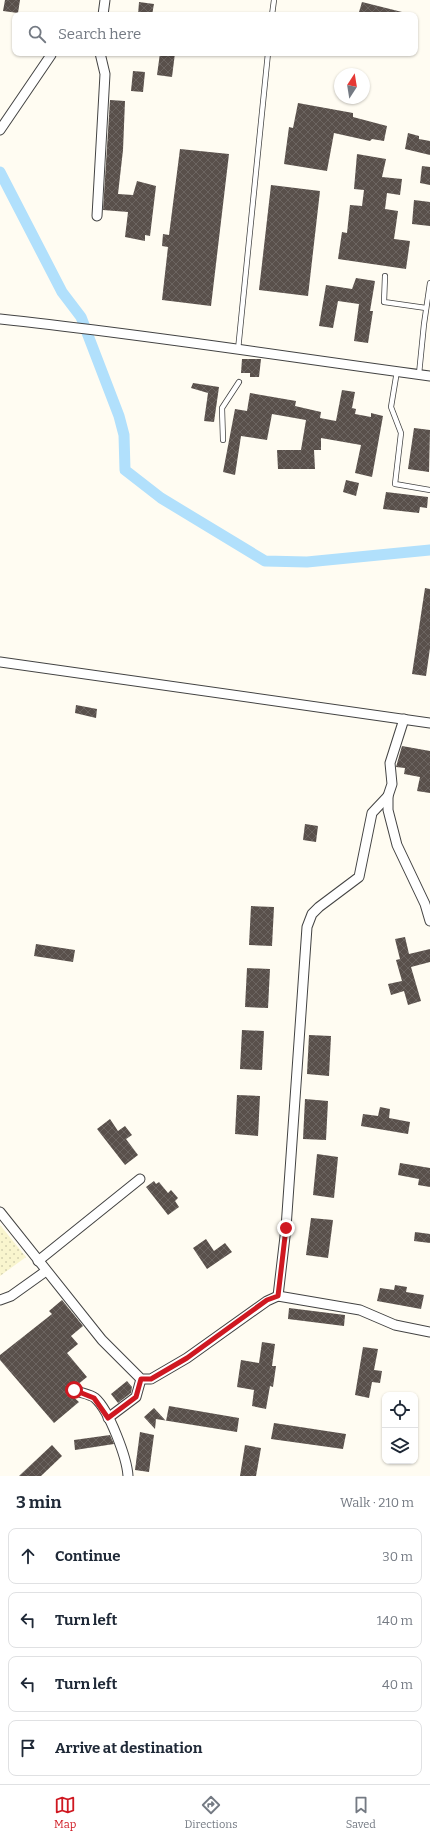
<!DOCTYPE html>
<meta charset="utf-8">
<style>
body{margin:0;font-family:Bitter,serif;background:#f2f2f3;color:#1f2937}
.controls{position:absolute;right:12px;bottom:12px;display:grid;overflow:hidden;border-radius:8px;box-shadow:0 1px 3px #0004}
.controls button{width:36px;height:36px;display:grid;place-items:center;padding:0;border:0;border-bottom:1px solid #e0e1e3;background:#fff;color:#1f2937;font:20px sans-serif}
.compass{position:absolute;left:334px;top:68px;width:36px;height:36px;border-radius:50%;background:#fff;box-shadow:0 1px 3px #0004;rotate:12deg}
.stop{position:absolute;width:12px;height:12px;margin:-9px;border:3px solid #cf1821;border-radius:50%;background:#fff}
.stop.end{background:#cf1821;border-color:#fff;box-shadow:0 1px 4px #0008}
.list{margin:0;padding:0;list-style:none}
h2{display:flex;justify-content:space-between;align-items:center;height:52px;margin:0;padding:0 16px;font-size:17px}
h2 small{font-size:13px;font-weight:400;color:#747a83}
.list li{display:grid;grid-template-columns:26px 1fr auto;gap:12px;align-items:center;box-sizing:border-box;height:56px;margin:0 8px 8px;padding:0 8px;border:1px solid #e0e1e3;border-radius:8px}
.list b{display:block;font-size:15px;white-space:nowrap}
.list em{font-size:13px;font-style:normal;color:#747a83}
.icon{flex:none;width:22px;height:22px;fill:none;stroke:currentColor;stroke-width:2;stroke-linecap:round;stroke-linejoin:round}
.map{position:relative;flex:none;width:430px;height:1476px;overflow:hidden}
.search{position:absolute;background:#fff;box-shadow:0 1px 3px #0004;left:12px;right:12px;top:12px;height:44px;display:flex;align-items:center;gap:10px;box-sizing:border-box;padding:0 14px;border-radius:8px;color:#747a83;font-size:15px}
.sheet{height:308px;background:#fff}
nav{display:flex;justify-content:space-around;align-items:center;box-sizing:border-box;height:56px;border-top:1px solid #e0e1e3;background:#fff;font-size:11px;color:#747a83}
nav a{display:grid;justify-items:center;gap:2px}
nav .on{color:#cf1821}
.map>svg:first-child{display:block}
.farmland{fill:url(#farmland-dots)}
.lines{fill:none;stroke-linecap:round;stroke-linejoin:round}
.canal{stroke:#b1e0fc;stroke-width:11}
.building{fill:url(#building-cross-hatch)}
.service-casing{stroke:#434343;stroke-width:6}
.minor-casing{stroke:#434343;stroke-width:11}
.service{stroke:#fff;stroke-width:4.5}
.minor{stroke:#fff;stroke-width:9}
.route{stroke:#cf1821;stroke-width:5}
</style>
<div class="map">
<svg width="430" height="1476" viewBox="0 0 430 1476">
<defs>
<pattern id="farmland-dots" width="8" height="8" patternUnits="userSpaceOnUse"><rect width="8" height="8" fill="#f9f5ce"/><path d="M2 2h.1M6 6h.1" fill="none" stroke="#d4d1b0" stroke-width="1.8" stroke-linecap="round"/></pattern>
<pattern id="building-cross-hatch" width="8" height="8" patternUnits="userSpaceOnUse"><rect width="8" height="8" fill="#59504b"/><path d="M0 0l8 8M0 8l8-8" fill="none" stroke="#6c6561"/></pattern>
</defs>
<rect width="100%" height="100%" fill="#fffcf2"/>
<!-- farmland -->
<polygon class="farmland" points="0,1225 26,1257 0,1276"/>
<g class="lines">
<!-- canal -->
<polyline class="canal" points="0,172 62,292 81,317 119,416 124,435 125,470 161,498 265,561 307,562 430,550"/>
</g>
<!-- building -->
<g class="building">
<polygon points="5,0 20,0 18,13 3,11"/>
<polygon points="139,2 154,4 152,15 138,15"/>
<polygon points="362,2 402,12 402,15 372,15 359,12"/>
<polygon points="160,53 175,53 172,77 157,75"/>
<polygon points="133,71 145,72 143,92 131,91"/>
<polygon points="110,100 125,101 123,150 118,194 133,195 137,181 156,186 150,236 145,235 145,241 125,237 128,212 103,210"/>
<polygon points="298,103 353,113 353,117 387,126 384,141 372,139 370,141 334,133 327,171 284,164 289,127 293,128"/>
<polygon points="408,133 419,136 419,139 430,141 430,155 405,149"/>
<polygon points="180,149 229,154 211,306 162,300 168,247 162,246 163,234 169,235"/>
<polygon points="357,154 386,159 382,177 402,179 400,195 387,193 385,209 398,211 394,239 410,241 406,269 338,259 342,232 347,233 350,205 362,206 364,190 354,189"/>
<polygon points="422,166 430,167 430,185 420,183"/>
<polygon points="271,185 320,191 308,296 259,290"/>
<polygon points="414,200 430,202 430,226 412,224"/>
<polygon points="356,278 375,281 370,311 373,311 368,343 354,341 359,304 338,301 333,328 319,326 326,285 352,289"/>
<polygon points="242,359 261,359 259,377 250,377 250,373 241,373"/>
<polygon points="193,383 219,387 214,422 204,421 208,393 191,388"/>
<polygon points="342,390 355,392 352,408 356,409 355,414 371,417 371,413 383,416 372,477 355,473 361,445 321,438 321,450 314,450 315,469 278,469 277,450 301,450 306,420 272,414 267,440 241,436 235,475 223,472 235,409 247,411 250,393 296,401 295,406 321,412 320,418 336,421"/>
<polygon points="414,428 430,430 429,472 408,469"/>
<polygon points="346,480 359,483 356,496 343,492"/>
<polygon points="386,492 428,497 427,508 420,507 419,513 383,509"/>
<polygon points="425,588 430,589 430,648 426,676 412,674"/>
<polygon points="76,705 97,709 96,718 75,713"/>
<polygon points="402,746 430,751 430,793 417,791 420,777 404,774 405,768 396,767"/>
<polygon points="305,824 318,826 316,842 303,840"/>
<polygon points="251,906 274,907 272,946 249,945"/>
<polygon points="405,937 409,954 430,949 430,962 411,967 421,1001 408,1005 404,991 391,995 388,984 402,981 396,960 400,959 395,939"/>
<polygon points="36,944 75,950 73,962 34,956"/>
<polygon points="247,968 270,969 268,1008 245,1007"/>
<polygon points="242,1030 264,1031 262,1070 240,1069"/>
<polygon points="309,1035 331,1036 329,1076 307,1074"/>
<polygon points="237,1095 260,1096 258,1136 235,1134"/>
<polygon points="305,1099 328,1101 326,1140 303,1139"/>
<polygon points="380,1107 390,1109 389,1118 410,1122 408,1134 361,1126 363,1114 378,1116"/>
<polygon points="110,1119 118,1131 125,1126 132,1135 126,1139 138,1155 125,1165 97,1129"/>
<polygon points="317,1154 338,1157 334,1198 313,1195"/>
<polygon points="400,1163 430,1168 430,1187 418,1185 419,1179 398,1175"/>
<polygon points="154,1181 156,1184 159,1182 168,1193 171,1190 178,1198 175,1201 179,1207 168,1215 146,1187"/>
<polygon points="311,1218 333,1220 328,1258 306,1255"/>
<polygon points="415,1232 430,1234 430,1243 414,1241"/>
<polygon points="206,1239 214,1251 225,1243 232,1252 207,1269 193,1248"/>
<polygon points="395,1285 407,1287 406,1292 424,1295 421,1309 377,1301 380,1288 394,1290"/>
<polygon points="62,1300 83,1326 71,1336 78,1344 67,1353 87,1377 77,1385 73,1384 69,1387 69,1393 79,1402 54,1423 0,1360 0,1355 52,1314 49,1311"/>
<polygon points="289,1308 345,1315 344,1326 288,1319"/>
<polygon points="262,1342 275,1344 272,1366 276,1366 273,1387 270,1386 266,1409 252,1406 254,1390 237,1387 241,1360 259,1363"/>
<polygon points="363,1347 378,1349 374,1370 382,1371 380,1383 372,1382 369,1398 355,1395"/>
<polygon points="127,1381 132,1387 131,1393 118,1403 111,1394"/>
<polygon points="169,1406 239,1418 237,1432 156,1419 155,1429 144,1417 154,1408 166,1421"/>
<polygon points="274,1423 346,1434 343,1449 271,1439"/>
<polygon points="140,1432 154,1435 149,1472 135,1470"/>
<polygon points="110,1435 114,1444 75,1450 74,1440"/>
<polygon points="52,1445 62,1456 41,1476 19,1476"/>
<polygon points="245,1445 261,1448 256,1476 240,1476"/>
</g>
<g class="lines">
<defs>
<g id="service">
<polyline points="272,15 274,0"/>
<polyline points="385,276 384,302 426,308"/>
<polyline points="238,350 268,53"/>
<polyline points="397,371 391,407 401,433 395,484 430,490"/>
<polyline points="419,374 424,324 430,283"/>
<polyline points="223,440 222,408 239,382"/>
</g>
<g id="minor">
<polyline points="103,15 105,0"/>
<polyline points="0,130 51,55"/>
<polyline points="97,216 105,74 100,53"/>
<path d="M0,319C144,334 287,357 430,376"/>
<polyline points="0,662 430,723"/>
<polyline points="404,719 390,763 392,784 388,796 388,810 397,845 425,904 430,921"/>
<polyline points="0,1212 102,1340 141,1379 151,1379 187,1358 267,1301 278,1296 360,1310 395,1325 430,1332"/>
<polyline points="38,1261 140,1179"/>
<polyline points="278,1296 286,1228 307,927 312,914 319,907 359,877 372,813 388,796"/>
<polyline points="0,1300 11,1296 46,1271"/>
<path d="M74,1390C80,1393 90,1394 95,1398C109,1410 127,1458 128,1476"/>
<polyline points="108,1418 136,1397 141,1379"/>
</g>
</defs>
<!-- service casing -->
<use href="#service" class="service-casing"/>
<!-- minor casing -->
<use href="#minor" class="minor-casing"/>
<!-- service -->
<use href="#service" class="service"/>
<!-- minor -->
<use href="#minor" class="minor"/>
</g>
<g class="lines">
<!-- route -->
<polyline class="route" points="74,1390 94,1398 108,1418 136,1397 141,1379 151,1379 187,1358 267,1300 278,1296 286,1228"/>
</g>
</svg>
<div class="controls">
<button><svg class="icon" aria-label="locate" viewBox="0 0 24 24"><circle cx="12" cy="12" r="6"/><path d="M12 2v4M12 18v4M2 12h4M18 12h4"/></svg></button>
<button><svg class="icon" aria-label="layers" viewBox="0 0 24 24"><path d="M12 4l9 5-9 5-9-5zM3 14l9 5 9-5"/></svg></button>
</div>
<svg class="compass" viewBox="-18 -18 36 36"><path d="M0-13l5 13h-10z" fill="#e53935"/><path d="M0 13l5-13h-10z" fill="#747a83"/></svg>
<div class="stop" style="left:74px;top:1390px"></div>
<div class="stop end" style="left:286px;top:1228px"></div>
<div class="search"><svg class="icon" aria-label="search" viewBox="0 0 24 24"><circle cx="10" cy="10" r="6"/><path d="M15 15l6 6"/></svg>Search here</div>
</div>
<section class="sheet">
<h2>3 min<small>Walk · 210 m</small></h2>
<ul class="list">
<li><svg class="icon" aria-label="ahead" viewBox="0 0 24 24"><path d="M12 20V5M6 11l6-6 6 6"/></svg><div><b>Continue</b></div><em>30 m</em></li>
<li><svg class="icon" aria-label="left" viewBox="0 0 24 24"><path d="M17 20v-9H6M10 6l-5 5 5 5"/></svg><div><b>Turn left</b></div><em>140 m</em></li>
<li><svg class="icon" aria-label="left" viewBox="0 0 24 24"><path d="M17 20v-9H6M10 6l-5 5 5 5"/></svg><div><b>Turn left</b></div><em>40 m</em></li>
<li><svg class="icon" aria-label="arrive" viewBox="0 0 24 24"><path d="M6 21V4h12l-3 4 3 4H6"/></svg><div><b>Arrive at destination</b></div></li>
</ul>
</section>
<nav>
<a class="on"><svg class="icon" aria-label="map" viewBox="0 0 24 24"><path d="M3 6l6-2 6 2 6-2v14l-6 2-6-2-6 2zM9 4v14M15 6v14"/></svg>Map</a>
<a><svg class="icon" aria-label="directions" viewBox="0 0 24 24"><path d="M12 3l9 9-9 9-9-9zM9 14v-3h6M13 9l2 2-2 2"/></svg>Directions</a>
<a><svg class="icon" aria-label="saved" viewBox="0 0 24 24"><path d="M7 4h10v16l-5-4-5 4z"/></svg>Saved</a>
</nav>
